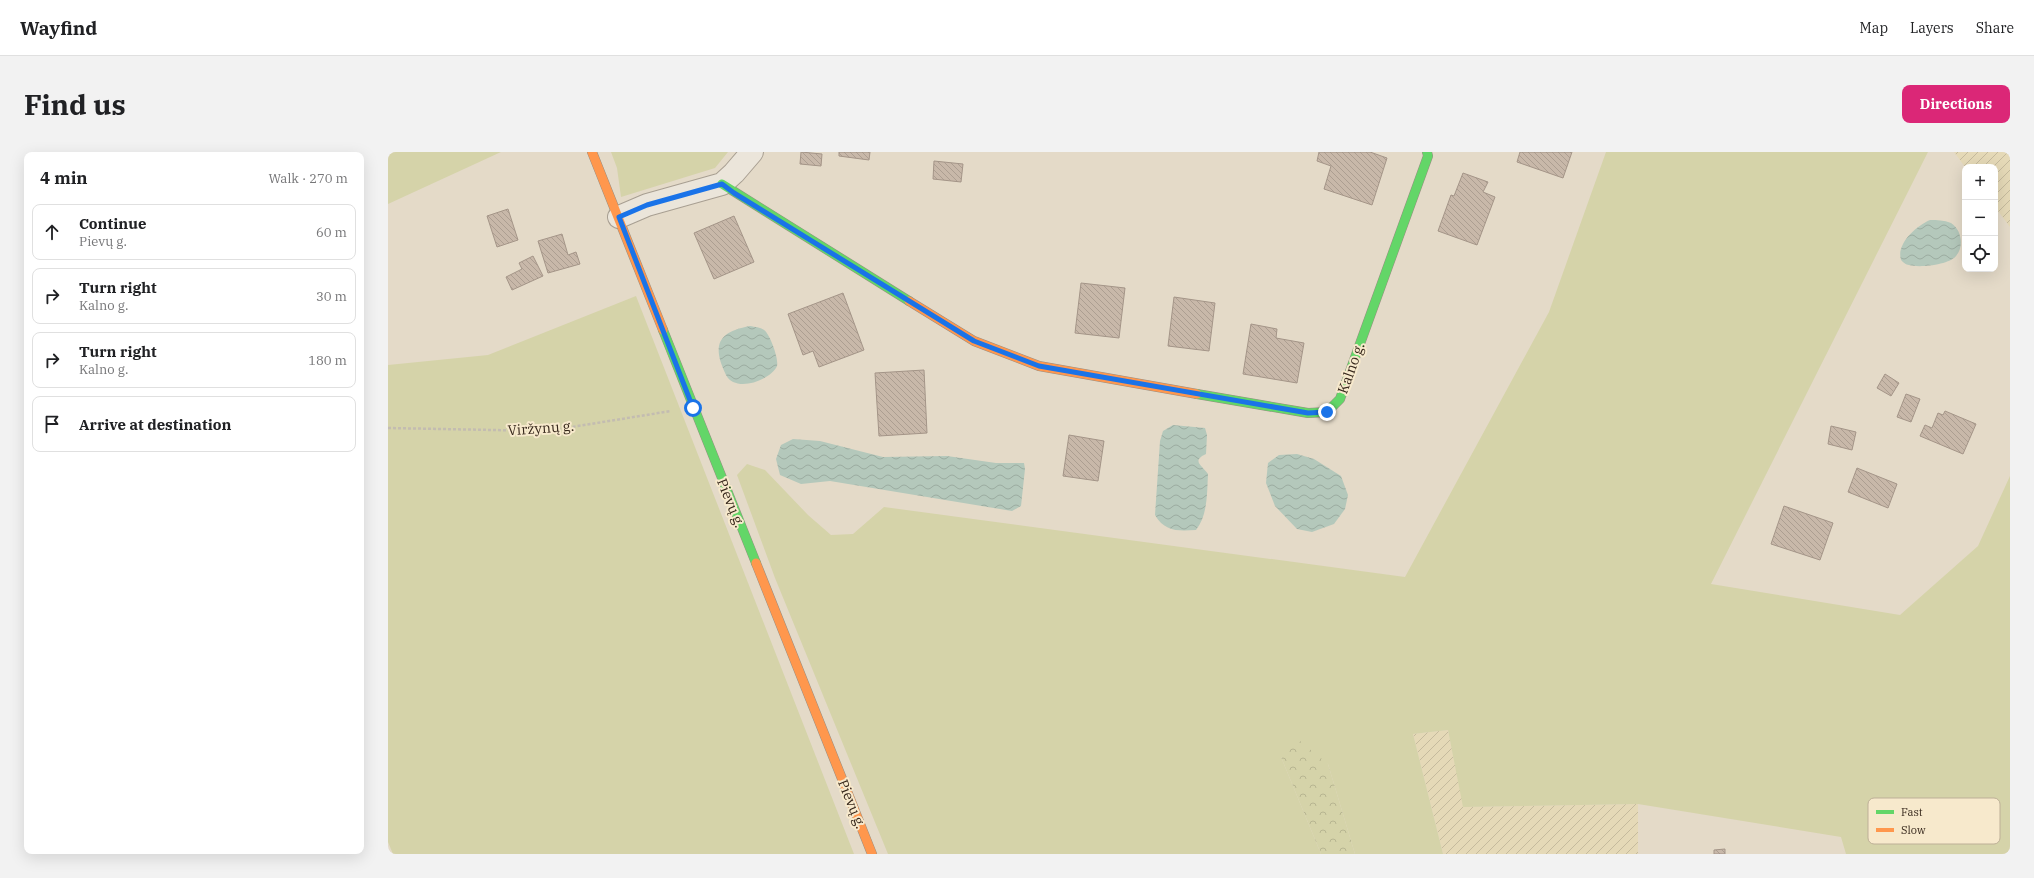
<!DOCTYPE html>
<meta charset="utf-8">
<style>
body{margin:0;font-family:"IBM Plex Serif",serif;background:#f2f2f2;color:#202124}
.controls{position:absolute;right:12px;top:12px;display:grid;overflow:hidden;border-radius:8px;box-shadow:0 4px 16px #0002}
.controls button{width:36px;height:36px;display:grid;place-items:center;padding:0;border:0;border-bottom:1px solid #e0e0e0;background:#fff;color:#202124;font:20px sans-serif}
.stop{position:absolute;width:12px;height:12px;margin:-9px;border:3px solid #1a73e8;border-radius:50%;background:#fff}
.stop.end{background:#1a73e8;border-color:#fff;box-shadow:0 1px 4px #0008}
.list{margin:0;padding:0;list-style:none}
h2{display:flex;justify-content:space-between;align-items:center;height:52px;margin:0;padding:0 16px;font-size:17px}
h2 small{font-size:13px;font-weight:400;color:#757577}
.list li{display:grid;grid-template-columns:26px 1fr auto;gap:12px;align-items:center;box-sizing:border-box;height:56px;margin:0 8px 8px;padding:0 8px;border:1px solid #e0e0e0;border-radius:8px}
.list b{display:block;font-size:15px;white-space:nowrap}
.list p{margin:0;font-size:13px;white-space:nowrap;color:#757577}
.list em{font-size:13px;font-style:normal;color:#757577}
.icon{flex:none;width:22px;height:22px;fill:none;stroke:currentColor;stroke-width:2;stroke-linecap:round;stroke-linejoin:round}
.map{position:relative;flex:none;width:1622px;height:702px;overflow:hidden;border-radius:8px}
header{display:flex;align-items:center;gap:24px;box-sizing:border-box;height:56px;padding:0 20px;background:#fff;border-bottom:1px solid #e0e0e0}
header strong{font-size:19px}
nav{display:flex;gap:22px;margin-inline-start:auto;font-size:14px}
.intro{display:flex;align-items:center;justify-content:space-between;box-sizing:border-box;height:96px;padding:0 24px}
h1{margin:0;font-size:28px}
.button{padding:10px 18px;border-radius:8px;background:#db2777;color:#fff;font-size:14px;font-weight:700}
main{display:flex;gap:24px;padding:0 24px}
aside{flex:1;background:#fff;border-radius:8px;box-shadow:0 4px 16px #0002}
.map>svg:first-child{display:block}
.farmland{fill:url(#farmland-furrows)}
.green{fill:#d5d3a9}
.forest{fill:url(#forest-crowns)}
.water{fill:url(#water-waves)}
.building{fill:url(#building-back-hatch);stroke:#a49588}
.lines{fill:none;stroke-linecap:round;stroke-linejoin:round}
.street-casing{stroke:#a89f92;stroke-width:24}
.fast-casing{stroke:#988e82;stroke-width:10}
.slow-casing{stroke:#988e82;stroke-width:10}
.path{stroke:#c3bcb1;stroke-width:2.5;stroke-dasharray:3 2;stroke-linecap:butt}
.street{stroke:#ebe5da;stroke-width:22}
.fast{stroke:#63d668;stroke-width:9}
.slow{stroke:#ff974d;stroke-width:9}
.route{stroke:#1a73e8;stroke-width:5}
.labels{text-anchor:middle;stroke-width:4;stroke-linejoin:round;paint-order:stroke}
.street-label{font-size:14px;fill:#36271b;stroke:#f7e9cc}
.key{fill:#f7e9cc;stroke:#bdaf97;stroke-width:1}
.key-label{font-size:11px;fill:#36271b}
</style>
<header>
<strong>Wayfind</strong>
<nav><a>Map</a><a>Layers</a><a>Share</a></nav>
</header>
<div class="intro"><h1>Find us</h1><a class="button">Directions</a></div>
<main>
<aside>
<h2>4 min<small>Walk · 270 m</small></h2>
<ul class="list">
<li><svg class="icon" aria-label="ahead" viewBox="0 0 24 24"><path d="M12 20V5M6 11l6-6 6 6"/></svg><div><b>Continue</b><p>Pievų g.</p></div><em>60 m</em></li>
<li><svg class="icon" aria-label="right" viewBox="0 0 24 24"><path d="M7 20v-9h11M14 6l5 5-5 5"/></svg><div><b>Turn right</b><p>Kalno g.</p></div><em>30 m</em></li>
<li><svg class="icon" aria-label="right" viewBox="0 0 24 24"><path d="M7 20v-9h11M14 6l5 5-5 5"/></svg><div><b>Turn right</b><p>Kalno g.</p></div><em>180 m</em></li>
<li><svg class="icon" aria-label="arrive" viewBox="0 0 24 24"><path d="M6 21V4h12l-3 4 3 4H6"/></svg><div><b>Arrive at destination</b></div></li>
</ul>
</aside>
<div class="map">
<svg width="1622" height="702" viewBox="0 0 1622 702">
<defs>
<pattern id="farmland-furrows" width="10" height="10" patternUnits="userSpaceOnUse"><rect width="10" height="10" fill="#e5d9b7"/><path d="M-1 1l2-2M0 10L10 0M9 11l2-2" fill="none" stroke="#c5ba9d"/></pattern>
<pattern id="forest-crowns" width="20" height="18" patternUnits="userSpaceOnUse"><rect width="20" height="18" fill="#d5d3a9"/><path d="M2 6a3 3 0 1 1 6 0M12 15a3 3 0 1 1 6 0" fill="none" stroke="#b7b591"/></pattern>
<pattern id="water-waves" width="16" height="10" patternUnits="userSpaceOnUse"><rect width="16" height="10" fill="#b4c8bb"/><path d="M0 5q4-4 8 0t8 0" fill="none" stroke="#9baca0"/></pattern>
<pattern id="building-back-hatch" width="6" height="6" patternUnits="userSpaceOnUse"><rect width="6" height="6" fill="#c8b8a9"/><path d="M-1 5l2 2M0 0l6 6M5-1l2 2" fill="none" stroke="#ac9e91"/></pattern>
</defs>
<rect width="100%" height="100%" fill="#e4dac8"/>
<!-- farmland -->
<g class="farmland">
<polygon points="1566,0 1622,0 1622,75 1607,55 1607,15 1577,15"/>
<polygon points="1060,578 1076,655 1250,652 1250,702 1055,702 1025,582"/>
</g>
<!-- green -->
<g class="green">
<polygon points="0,0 113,0 0,52"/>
<polygon points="223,0 340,0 327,16 233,45 229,16"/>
<polygon points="1218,0 1540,0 1323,432 1512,463 1590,394 1622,324 1622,702 1458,702 1453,685 1250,652 1075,655 1060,578 1025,582 1055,702 967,702 940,612 893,605 933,702 500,702 387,426 349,323 359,312 377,318 420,363 443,383 465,382 496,355 1017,425 1161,160"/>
<polygon points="248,144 466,702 5,702 0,690 0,213 100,203"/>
</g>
<!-- forest -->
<polygon class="forest" points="912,589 940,612 967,702 933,702 893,605"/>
<!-- water -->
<g class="water">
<path d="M1542,68C1549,68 1556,68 1563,71C1574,78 1576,95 1568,104C1561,113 1531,116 1521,113C1518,113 1515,110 1513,108C1508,92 1528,74 1542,68Z"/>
<path d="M362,174C367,175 372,175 376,178C382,182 391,207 389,214C384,227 348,242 338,223C324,194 329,180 362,174Z"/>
<path d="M785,273L817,276L819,283L818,302C803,309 814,313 820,322C819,340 820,363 808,378C790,379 777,380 767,363L772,289L775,279Z"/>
<polygon points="405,287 432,289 495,305 559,304 608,311 636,311 637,317 633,354 624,359 442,329 413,332 392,323 388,307 393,293"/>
<polygon points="909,302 926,307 953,324 960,343 957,357 946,372 924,380 909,377 887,354 878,331 880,311 891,303"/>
</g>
<!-- building -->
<g class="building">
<polygon points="413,0 434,2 433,14 412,12"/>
<polygon points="451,0 482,0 481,8 451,4"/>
<polygon points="931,0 982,0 999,6 984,53 936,37 943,14 929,9"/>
<polygon points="1132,0 1184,0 1175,26 1129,10"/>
<polygon points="546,9 575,12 573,30 545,27"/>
<polygon points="1075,21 1100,30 1095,40 1107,45 1089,93 1050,79 1063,43 1066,44"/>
<polygon points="120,57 130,88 109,95 99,64"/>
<polygon points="346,64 366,110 326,127 306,81"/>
<polygon points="174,82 180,103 188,100 192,112 160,121 150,89"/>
<polygon points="145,104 155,124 124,138 118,125 134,117 131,111"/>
<polygon points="693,131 737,136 731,186 687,181"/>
<polygon points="455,141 476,198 431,215 425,199 415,203 400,162"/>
<polygon points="786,145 827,151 821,199 780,194"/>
<polygon points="863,172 889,177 888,186 916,191 909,231 855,222"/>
<polygon points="536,218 539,281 491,284 487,221"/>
<polygon points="1497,222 1511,231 1503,244 1489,236"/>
<polygon points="1518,242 1532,247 1523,270 1509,265"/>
<polygon points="1557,259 1588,272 1575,302 1532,284 1537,273 1544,276 1550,261 1555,263"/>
<polygon points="1443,274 1468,280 1464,298 1440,292"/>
<polygon points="681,283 716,289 710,329 675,324"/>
<polygon points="1469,316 1509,332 1500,356 1460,340"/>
<polygon points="1396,354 1445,371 1432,408 1383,392"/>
<polygon points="1337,697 1337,702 1326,702 1326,698"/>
</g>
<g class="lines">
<defs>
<polyline id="street" points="231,65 259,53 334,32 346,21 364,0"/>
<g id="fast">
<polyline points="334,32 521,149"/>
<polyline points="275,178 368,411"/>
<polyline points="809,242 920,261 939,260 952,247 1040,4 1039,0"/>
</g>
<g id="slow">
<polyline points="204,0 275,178"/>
<polyline points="521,149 586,189 651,214 809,242"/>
<polyline points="368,411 484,702"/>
</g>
</defs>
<!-- street casing -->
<use href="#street" class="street-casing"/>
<!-- fast casing -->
<use href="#fast" class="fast-casing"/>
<!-- slow casing -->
<use href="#slow" class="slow-casing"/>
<!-- path -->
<polyline class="path" points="0,276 159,279 283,259"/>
<!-- street -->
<use href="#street" class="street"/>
<!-- fast -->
<use href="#fast" class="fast"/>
<!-- slow -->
<use href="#slow" class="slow"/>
</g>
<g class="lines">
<!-- route -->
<polyline class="route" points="305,256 231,65 259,53 334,32 346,41 586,189 651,214 920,261 939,260"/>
</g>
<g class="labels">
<!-- street labels -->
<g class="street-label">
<text transform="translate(963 216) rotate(-70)" y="5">Kalno g.</text>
<text transform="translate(153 276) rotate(-4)" y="5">Viržynų g.</text>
<text transform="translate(343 351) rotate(68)" y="5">Pievų g.</text>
<text transform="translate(464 652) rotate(68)" y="5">Pievų g.</text>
</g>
</g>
<!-- legend -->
<rect x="1480" y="646" width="132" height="46" rx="6" class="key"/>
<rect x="1488" y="658" width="18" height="4" fill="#63d668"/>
<rect x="1488" y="676" width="18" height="4" fill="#ff974d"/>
<g class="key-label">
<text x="1513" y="664">Fast</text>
<text x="1513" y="682">Slow</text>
</g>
</svg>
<div class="controls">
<button>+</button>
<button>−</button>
<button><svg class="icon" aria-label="locate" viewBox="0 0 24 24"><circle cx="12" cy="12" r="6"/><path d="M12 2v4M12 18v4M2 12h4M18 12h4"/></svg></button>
</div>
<div class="stop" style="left:305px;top:256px"></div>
<div class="stop end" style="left:939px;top:260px"></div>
</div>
</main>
